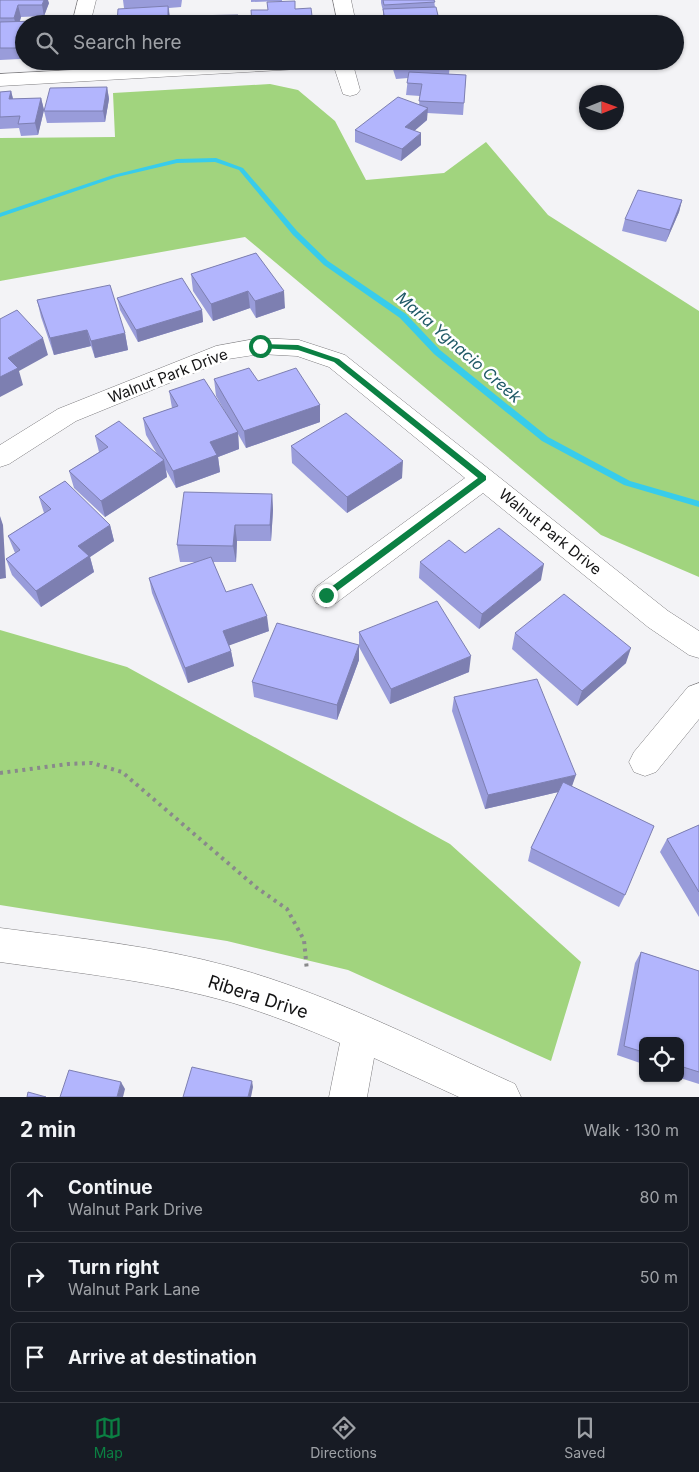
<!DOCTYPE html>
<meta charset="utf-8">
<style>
body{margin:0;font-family:Inter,sans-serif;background:#242831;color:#f1f3f6}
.controls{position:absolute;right:15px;bottom:15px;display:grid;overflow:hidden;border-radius:8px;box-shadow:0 1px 4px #0004}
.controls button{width:45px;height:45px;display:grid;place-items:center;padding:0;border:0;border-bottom:1px solid #363941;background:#171b24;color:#f1f3f6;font:25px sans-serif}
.compass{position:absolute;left:579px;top:85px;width:45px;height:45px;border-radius:50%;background:#171b24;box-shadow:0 1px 4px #0004;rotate:89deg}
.stop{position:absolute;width:15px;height:15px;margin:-11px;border:4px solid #0b8043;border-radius:50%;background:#fff}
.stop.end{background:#0b8043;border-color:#fff;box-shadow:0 1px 5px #0008}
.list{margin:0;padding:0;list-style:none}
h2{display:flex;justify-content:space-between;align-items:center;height:65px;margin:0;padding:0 20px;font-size:21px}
h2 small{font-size:16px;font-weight:400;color:#9ea1a6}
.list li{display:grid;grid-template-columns:32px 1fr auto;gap:15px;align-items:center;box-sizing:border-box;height:70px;margin:0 10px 10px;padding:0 10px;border:1px solid #363941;border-radius:8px}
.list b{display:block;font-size:19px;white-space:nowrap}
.list p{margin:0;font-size:16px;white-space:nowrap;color:#9ea1a6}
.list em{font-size:16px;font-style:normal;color:#9ea1a6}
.icon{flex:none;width:28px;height:28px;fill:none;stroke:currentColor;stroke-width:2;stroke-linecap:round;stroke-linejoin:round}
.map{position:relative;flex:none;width:699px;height:1097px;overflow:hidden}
.search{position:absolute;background:#171b24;box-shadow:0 1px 4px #0004;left:15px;right:15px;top:15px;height:55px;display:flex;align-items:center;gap:12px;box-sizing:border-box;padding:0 18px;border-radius:28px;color:#9ea1a6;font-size:19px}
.sheet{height:305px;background:#171b24}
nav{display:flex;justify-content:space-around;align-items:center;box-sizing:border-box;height:70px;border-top:1px solid #363941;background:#171b24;font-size:14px;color:#9ea1a6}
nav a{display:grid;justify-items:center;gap:2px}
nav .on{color:#0b8043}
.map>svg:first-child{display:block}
.forest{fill:#a1d47e}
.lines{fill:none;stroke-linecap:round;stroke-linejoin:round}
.stream{fill:#38cceb;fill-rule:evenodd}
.minor-casing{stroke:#7c7b7e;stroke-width:1}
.path{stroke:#89898b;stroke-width:4;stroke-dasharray:3 4.5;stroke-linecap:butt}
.minor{fill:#fff;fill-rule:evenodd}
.wall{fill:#999cda}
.shaded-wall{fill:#7d7fb1}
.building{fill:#b2b5fd;stroke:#7d7fb1}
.route{fill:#0b8043}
.labels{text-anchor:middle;stroke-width:5;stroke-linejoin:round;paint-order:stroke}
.street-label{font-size:15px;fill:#131314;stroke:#fff}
.water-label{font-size:16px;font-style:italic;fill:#205a67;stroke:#fff}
.near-street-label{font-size:18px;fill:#131314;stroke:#fff}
</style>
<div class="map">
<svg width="699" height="1097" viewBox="0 0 699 1097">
<rect width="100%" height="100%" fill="#f3f3f6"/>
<!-- forest -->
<g class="forest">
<polygon points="270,84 298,90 335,121 366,180 444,173 486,142 548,215 699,311 699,577 601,535 245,237 0,281 0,138 115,137 113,93"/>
<polygon points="0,630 127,667 450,844 581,962 551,1061 348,970 227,941 0,905"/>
</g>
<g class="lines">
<!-- stream -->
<polygon class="stream" points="216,158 243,168 297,231 328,261 406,314 440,350 548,437 630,481 699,501 699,507 624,485 542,441 434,354 400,318 324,265 293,235 239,170 215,162 177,163 117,177 0,217 0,213 113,175 177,159"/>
<defs>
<g id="minor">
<polygon points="78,0 96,0 90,24 72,24"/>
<polygon points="333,0 351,0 356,24 338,24"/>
<polygon points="238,61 352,61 360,90 357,94 350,96 343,94 334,67 0,86 0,74"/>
<polygon points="260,338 299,340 345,355 668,611 699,631 699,658 689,655 648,627 483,493 336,603 326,607 316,603 312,595 316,587 465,478 329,367 297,356 260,354 228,359 76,421 9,464 0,467 0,445 58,409 216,346"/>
<polygon points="699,683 699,719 656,772 645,776 634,772 629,762 634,752 688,687"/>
<path d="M0,928C77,938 156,946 232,967C330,994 422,1042 515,1084L521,1097H459L374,1058L367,1097H329L340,1043C305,1028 269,1014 233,1003C157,981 78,973 0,962Z"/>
</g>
</defs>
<!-- minor casing -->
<use href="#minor" class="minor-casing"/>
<!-- path -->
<polyline class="path" points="0,773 68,764 92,763 122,772 257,888 287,909 304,940 307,971"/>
<!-- minor -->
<use href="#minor" class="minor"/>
</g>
<!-- wall -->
<g class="wall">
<polygon points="0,0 49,3 44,16 21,17 20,21 37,21 38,24 24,24 24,45 20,59 0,60"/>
<polygon points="123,0 182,0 181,7 169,8 170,24 117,24 135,8 124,8"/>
<polygon points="251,0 282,0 282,1 251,2"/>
<polygon points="381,0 434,0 435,7 440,24 383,24 383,11 381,3"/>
<polygon points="393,61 449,61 450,64 449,74 466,75 463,115 427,113 427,120 414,131 421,145 401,161 355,142 355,130 419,105 420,96 406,95 408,78 396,79 392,66"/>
<polygon points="107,87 109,99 105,122 47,123 44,111"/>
<polygon points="11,91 13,99 41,98 44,110 38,135 21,136 19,128 0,129 0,92"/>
<polygon points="682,200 679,212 666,242 622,231 625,219"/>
<polygon points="256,253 285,308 256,318 250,308 213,321 193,291 191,274"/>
<polygon points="117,298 202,310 203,322 138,342 120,310"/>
<polygon points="37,300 125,333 128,350 95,358 91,346 54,355 41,317"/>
<polygon points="214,379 258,381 320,405 320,422 246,448 238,434 239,449 218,457 220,472 176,488 166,470 167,477 105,517 74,488 69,471 99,452 95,436 157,454 146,435 143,418 172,408 169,391 227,415 216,396"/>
<polygon points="291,446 402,478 347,513 292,463"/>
<polygon points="272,494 273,510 271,541 237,541 236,562 213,562 226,592 269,631 229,645 231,651 234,666 188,683 152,593 149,578 196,562 180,562 177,545"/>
<polygon points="39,497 110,525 114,541 90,557 94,572 41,607 12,575 6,559 15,553 8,536 44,513"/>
<polygon points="465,553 541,580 479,629 419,578 420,562"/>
<polygon points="359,632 469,672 390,704 359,647"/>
<polygon points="515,633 626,663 577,706 512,649"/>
<polygon points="359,645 359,660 337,720 254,697 252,682"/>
<polygon points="454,697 572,787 625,895 619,907 528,861 531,848 558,792 485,809 452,711"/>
<polygon points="699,825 699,917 660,852 667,839"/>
<polygon points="641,952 699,971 699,1084 680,1078 680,1041 643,1041 643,1064 617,1055 635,963"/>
</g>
<!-- shaded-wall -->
<g class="shaded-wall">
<polygon points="44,0 48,0 49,3 44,16 42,5"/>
<polygon points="18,5 21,17 17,29 14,18"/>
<polygon points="168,6 170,18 170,24 168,24"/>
<polygon points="21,34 23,45 20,59 17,48"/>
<polygon points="107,87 109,99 105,122 103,111"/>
<polygon points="11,91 14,103 9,99"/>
<polygon points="41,98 44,110 38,135 35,123"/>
<polygon points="428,108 427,120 405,139 405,127"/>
<polygon points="421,133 421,145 401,161 402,149"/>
<polygon points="682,200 679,212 666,242 670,230"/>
<polygon points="248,291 250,308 213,321 211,304"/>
<polygon points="284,291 285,308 256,318 255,301"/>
<polygon points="202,310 203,322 138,342 136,330"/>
<polygon points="87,330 91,346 54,355 50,338"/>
<polygon points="125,333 128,350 95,358 91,341"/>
<polygon points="43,338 48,355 19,371 23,385 0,397 0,377 8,358"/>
<polygon points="320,405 320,422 246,448 244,431"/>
<polygon points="238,432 239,449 218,457 220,472 176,488 173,471 210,442"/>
<polygon points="164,460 167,477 105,517 101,501"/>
<polygon points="403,461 402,478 347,513 347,497"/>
<polygon points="272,494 273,510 271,541 270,525"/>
<polygon points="0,516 3,525 6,578 0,579"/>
<polygon points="110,525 114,541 90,557 94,572 41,607 36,591 78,546"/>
<polygon points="235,525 237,541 236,562 233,546"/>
<polygon points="544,564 541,580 479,629 482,614"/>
<polygon points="267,616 269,631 225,647 223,631"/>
<polygon points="359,645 359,660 337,720 337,705"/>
<polygon points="631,648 626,663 577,706 582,691"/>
<polygon points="231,651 234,666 188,683 185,668"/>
<polygon points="471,656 469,672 390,704 391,689"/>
<polygon points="576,775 571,789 485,809 488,795"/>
<polygon points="252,1081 253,1087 251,1097 248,1097"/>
<polygon points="121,1082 125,1089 123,1097 117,1097"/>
</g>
<!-- building -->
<g class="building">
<polygon points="0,0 44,0 42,5 18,5 14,18 0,18"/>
<polygon points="383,0 434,0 435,2 384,5"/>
<polygon points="295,1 295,9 311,8 313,24 252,24 251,10 268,10 267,2"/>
<polygon points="168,6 168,24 117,24 118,9"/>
<polygon points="436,7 440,24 400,24 399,21 385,21 383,9"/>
<polygon points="238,15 238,24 186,24 187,16"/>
<polygon points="37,21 37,24 24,24 24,34 21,34 17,48 0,48 0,22"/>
<polygon points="395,61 449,61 450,64 397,68"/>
<polygon points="409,72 466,75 464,103 419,101 422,84 407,83"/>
<polygon points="107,87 103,111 44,111 50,88"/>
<polygon points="11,91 9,99 41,98 35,123 18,124 20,116 0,117 0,92"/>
<polygon points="398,97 428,108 405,127 421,133 402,149 355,130"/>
<polygon points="638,190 682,200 670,230 625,219"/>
<polygon points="256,253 284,291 255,301 248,291 211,304 191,274"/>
<polygon points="182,278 202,310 136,330 117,298"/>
<polygon points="110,285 125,333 91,341 87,330 50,338 37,300"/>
<polygon points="17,310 43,338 8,358 18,368 0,377 0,319"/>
<polygon points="249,368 258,381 296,368 320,405 244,431 214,379"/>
<polygon points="204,379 238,432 210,442 217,455 173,471 143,418 178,406 169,391"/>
<polygon points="346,413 403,461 347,497 291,446"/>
<polygon points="119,421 164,460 101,501 69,471 108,447 95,436"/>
<polygon points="65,481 110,525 78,546 89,556 36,591 6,559 20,550 8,536 51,509 39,497"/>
<polygon points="184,492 272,494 270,525 235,525 233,546 177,545"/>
<polygon points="499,528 544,564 482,614 420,562 449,540 465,553"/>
<polygon points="211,557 226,592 252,584 267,616 223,631 231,651 185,668 149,578"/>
<polygon points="564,594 631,648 582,691 515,633"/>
<polygon points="437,601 471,656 391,689 359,632"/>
<polygon points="277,623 359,645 337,705 252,682"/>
<polygon points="537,679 576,775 488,795 454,697"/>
<polygon points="563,782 654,826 625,895 531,848"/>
<polygon points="699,825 699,892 667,839"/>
<polygon points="641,952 699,971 699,1072 680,1066 680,1041 643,1041 643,1052 624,1046"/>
<polygon points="192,1067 252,1081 248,1097 183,1097"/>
<polygon points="69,1070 121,1082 117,1097 60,1097"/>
<polygon points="28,1092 46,1097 27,1097"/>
</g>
<!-- route -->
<polygon class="route" points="260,344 298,345 339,359 486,476 486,480 329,597 323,597 323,593 478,478 334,362 298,350 258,348 258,345"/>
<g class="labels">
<!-- street labels -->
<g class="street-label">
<text transform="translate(168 376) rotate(-21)" y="5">Walnut Park Drive</text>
<text transform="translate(550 532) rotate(39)" y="5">Walnut Park Drive</text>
</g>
<!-- water labels -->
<g class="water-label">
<text transform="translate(459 347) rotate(41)" y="6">Maria Ygnacio Creek</text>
</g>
<!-- near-street labels -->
<g class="near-street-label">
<text transform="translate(258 997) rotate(18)" y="6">Ribera Drive</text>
</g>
</g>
</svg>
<div class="controls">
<button><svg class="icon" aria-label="locate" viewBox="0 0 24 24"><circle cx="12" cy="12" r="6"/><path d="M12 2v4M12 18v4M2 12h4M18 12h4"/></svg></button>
</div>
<svg class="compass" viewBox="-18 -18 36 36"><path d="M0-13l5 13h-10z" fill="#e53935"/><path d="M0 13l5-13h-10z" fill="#9ea1a6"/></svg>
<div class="stop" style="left:260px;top:346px"></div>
<div class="stop end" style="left:326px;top:595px"></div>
<div class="search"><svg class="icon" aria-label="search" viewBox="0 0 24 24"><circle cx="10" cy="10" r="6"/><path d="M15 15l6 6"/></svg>Search here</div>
</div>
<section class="sheet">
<h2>2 min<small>Walk · 130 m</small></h2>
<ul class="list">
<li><svg class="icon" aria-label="ahead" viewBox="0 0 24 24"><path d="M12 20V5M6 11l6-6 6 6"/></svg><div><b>Continue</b><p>Walnut Park Drive</p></div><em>80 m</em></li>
<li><svg class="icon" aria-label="right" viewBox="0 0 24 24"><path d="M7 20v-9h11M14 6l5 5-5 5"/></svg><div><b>Turn right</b><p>Walnut Park Lane</p></div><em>50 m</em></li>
<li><svg class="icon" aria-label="arrive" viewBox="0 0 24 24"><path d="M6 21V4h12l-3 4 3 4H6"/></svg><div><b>Arrive at destination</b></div></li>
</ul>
</section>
<nav>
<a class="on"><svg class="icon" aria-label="map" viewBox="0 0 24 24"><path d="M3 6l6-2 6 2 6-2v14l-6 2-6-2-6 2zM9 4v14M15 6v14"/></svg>Map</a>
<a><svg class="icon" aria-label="directions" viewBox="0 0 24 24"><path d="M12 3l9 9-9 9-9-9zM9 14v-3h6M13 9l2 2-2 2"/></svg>Directions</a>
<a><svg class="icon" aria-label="saved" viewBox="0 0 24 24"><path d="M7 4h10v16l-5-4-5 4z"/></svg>Saved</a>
</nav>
